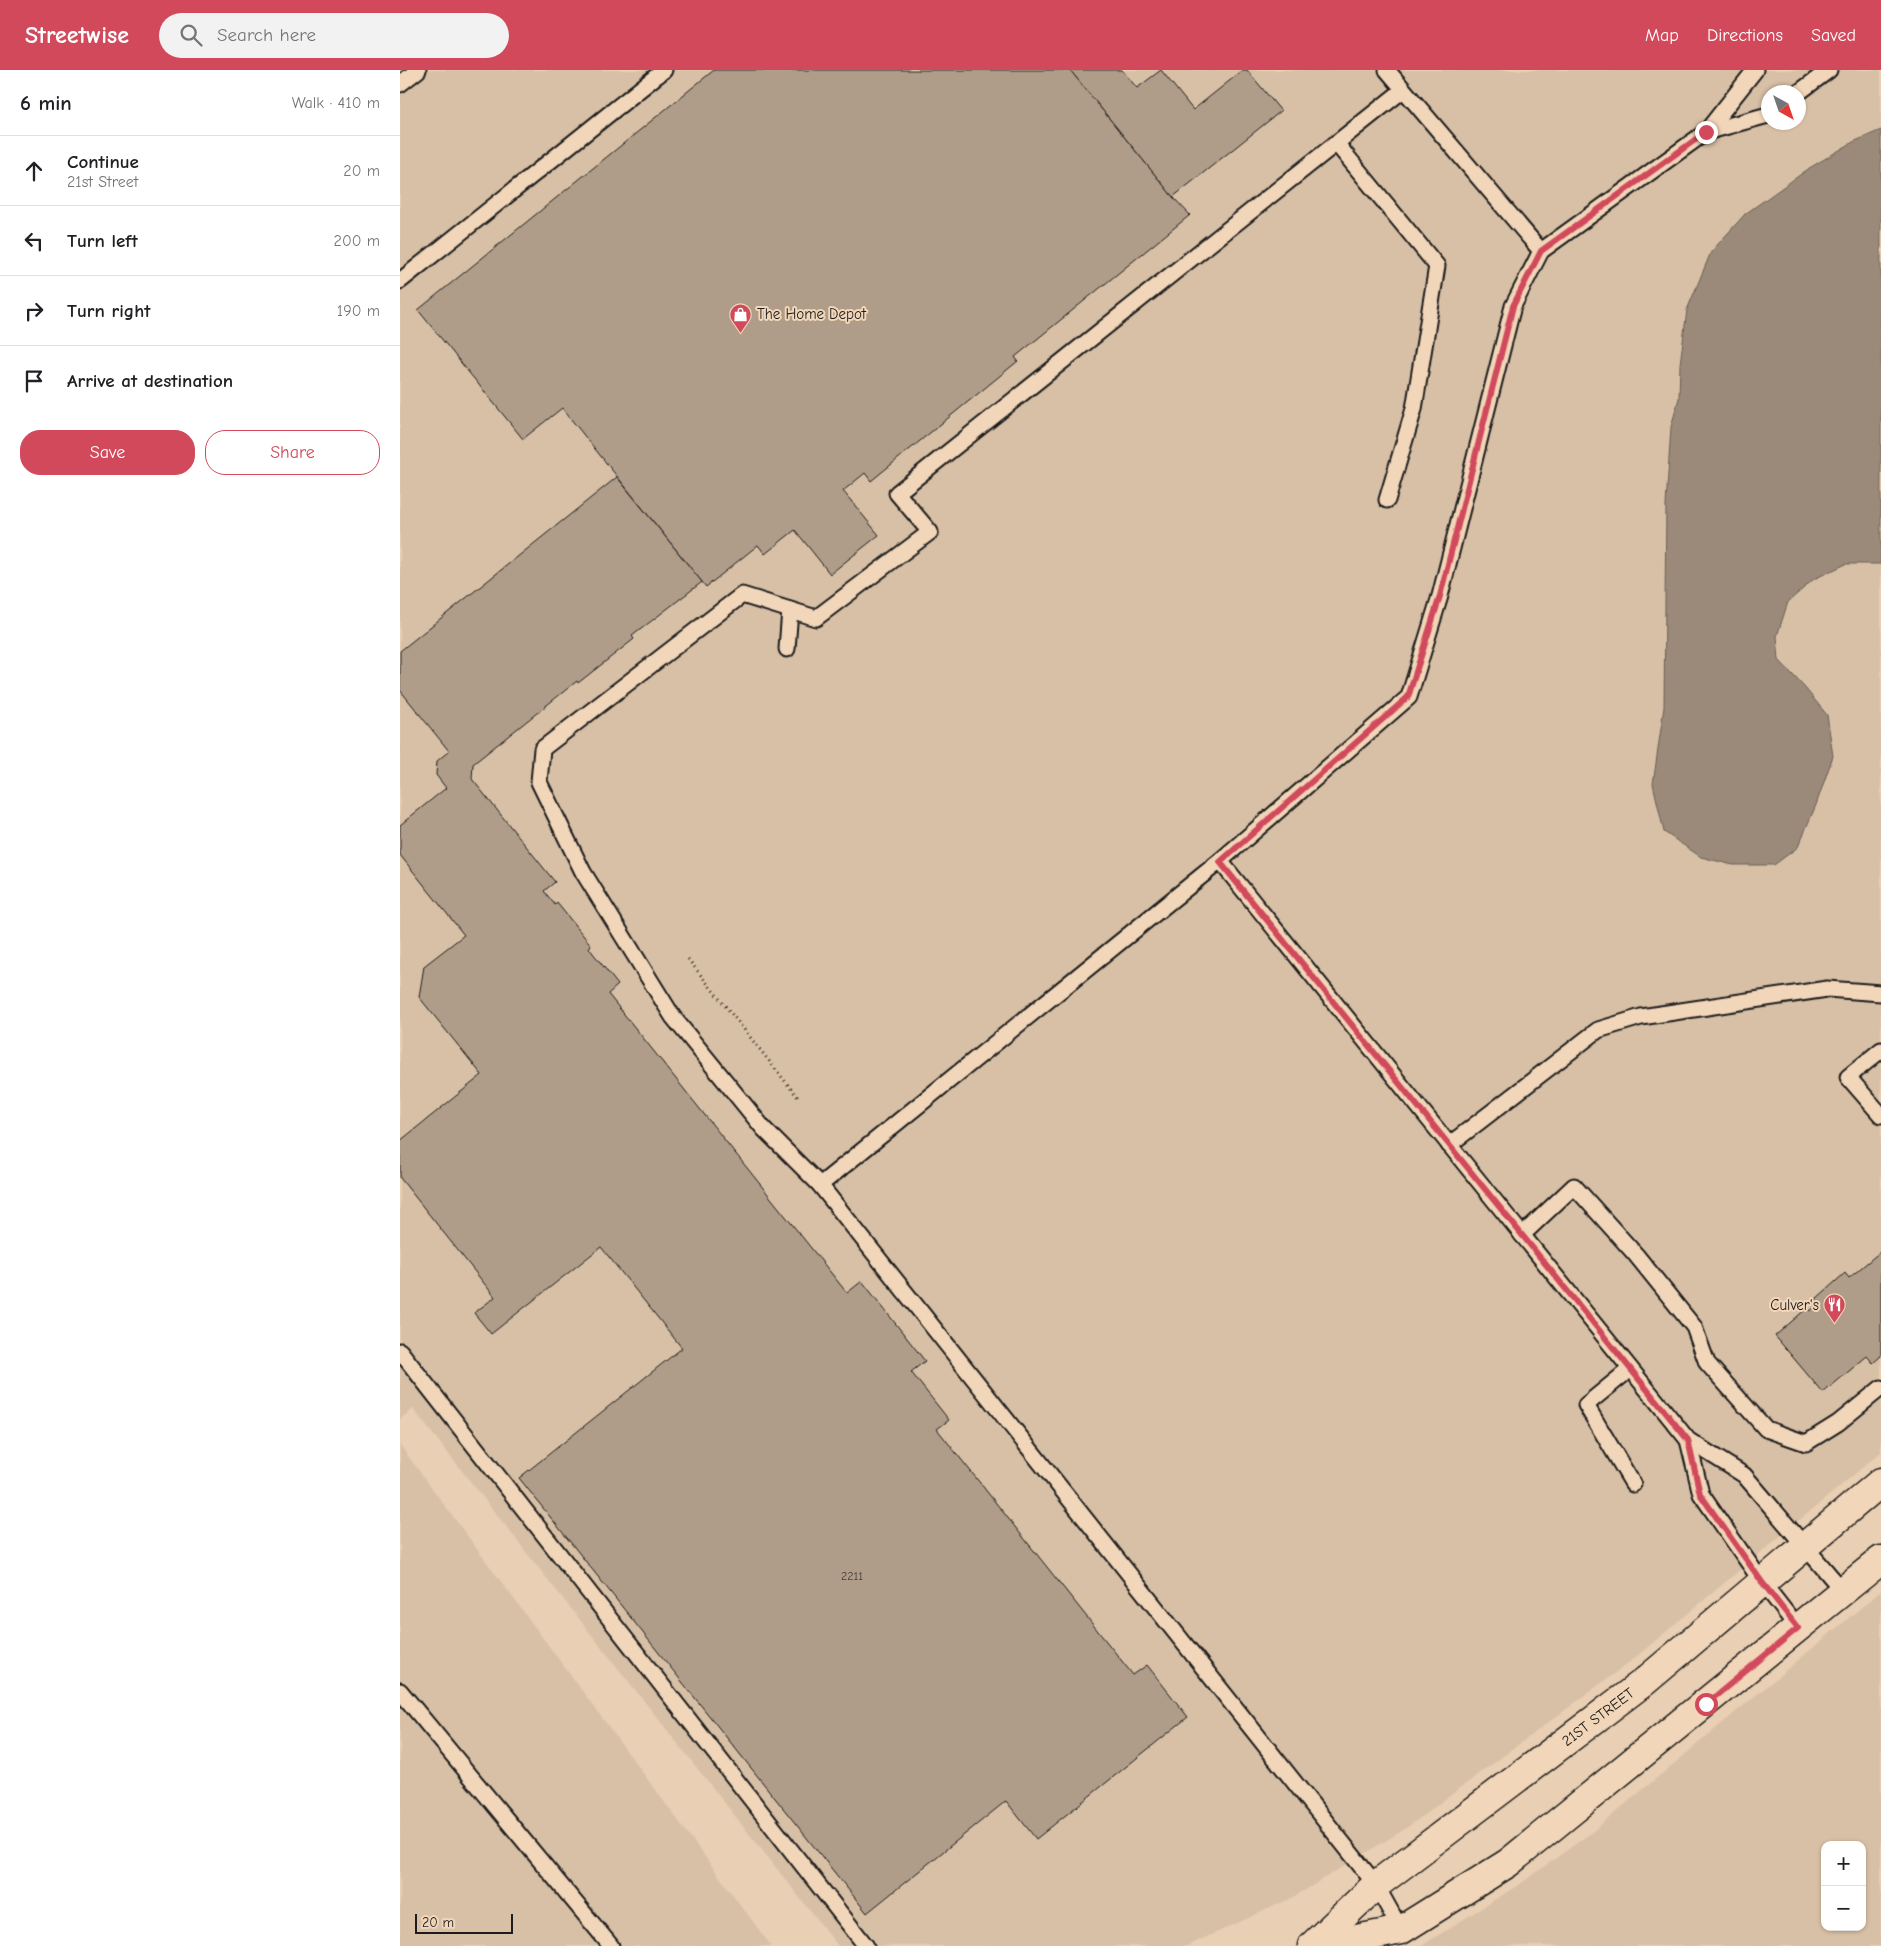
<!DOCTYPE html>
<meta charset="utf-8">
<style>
body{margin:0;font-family:"Comic Neue",sans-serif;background:#f2f2f2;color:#202124}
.controls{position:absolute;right:15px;bottom:15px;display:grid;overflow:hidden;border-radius:10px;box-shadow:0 1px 4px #0004}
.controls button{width:45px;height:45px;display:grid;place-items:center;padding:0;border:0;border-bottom:1px solid #e0e0e0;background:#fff;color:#202124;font:25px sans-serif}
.compass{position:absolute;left:1361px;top:15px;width:45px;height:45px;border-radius:50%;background:#fff;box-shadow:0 1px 4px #0004;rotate:140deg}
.scale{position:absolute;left:15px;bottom:12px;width:98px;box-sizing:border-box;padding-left:5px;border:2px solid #1c1c1c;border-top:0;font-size:14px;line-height:18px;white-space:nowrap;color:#1c1c1c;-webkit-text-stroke:4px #f2d6b9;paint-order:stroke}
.stop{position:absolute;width:15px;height:15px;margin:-11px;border:4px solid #d1495b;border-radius:50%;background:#fff}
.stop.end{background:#d1495b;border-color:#fff;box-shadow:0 1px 5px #0008}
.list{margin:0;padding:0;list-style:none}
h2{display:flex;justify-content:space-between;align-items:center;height:65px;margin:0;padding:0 20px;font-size:21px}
h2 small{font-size:16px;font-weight:400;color:#757577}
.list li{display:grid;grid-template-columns:32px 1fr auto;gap:15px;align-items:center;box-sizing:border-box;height:70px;padding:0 20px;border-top:1px solid #e0e0e0}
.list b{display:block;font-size:19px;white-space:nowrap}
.list p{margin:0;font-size:16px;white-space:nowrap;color:#757577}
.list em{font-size:16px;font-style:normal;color:#757577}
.actions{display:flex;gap:10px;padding:15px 20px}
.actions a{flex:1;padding:11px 0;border:1px solid #d1495b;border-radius:20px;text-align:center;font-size:18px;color:#d1495b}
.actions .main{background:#d1495b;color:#fff}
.icon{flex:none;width:28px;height:28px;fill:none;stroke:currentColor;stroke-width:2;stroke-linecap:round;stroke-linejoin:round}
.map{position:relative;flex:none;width:1481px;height:1876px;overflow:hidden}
header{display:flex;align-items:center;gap:30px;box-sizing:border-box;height:70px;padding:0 25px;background:#d1495b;color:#fff}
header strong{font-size:24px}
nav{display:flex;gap:28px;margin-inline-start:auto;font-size:18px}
.search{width:350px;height:45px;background:#f2f2f2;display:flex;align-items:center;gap:12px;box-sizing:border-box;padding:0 18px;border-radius:28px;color:#757577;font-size:19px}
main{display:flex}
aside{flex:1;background:#fff}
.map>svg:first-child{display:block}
.built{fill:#d8c0a6;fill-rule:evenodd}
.water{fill:#9b8a79;stroke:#685e54}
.building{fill:#b09d89;stroke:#1c1c1c}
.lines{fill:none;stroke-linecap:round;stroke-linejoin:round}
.service-casing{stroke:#1c1c1c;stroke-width:19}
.tertiary-casing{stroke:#1c1c1c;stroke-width:31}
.path{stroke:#1c1c1c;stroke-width:3;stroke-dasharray:1 4;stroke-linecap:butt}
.service{stroke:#f2d6b9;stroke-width:15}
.tertiary{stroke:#f2d6b9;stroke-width:28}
.route{stroke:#d1495b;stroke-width:6}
.labels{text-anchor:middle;stroke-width:4;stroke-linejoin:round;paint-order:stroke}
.number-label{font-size:12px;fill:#413c37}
.poi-label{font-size:15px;fill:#1c1c1c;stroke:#f2d6b9;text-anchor:start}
.street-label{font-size:15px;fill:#1c1c1c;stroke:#f2d6b9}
</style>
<header>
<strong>Streetwise</strong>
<div class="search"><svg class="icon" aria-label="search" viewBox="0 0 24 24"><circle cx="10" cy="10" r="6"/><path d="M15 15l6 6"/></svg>Search here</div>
<nav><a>Map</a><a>Directions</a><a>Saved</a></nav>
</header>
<main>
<aside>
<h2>6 min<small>Walk · 410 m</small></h2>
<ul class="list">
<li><svg class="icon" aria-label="ahead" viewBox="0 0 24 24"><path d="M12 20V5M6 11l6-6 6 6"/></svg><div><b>Continue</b><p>21st Street</p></div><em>20 m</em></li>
<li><svg class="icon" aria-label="left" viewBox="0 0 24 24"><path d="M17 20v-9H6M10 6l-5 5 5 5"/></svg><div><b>Turn left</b></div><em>200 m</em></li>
<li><svg class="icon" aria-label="right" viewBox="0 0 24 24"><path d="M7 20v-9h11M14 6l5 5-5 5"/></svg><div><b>Turn right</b></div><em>190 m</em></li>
<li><svg class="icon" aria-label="arrive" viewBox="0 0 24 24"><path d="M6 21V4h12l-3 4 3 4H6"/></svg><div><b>Arrive at destination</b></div></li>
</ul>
<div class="actions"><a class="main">Save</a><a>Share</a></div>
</aside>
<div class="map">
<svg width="1481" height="1876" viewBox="0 0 1481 1876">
<rect width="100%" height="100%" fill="#e9cfb3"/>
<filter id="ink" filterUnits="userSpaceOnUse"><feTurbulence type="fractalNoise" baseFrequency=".02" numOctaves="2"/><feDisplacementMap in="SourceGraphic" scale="10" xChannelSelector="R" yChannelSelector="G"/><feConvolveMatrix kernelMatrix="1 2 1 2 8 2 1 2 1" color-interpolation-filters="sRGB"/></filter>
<g filter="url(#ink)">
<!-- built -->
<g class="built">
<path d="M0,0H1481V1382L1231,1591L1005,1759L892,1828L787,1876H438L13,1339L0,1349ZM1368,22H1398V52H1368Z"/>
<polygon points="0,1375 371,1876 0,1876"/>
<path d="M1481,1521V1876H1021L1123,1812L1192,1762ZM1425,1775H1462V1857H1425Z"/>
</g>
<!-- water -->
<polygon class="water" points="1481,60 1481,494 1446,494 1414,509 1388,532 1377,566 1379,590 1405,618 1427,645 1433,686 1416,735 1398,777 1374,795 1333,795 1301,787 1264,762 1253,714 1264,637 1266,435 1271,357 1279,328 1280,294 1287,240 1311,182 1345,144 1411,97 1453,72"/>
<!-- building -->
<g class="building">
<polygon points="314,0 670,0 773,127 790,145 615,287 618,291 471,411 465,403 443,421 479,465 430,504 395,460 365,484 358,475 306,517 162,338 123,369 18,240"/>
<polygon points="670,0 722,0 737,18 761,0 793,40 843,0 847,0 881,41 773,127"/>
<polygon points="217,407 302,512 232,566 234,569 178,613 177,611 73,694 72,709 155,812 144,821 155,835 157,833 191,875 189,878 218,915 208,924 447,1223 462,1211 525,1291 511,1302 549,1350 537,1359 733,1605 747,1595 788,1647 636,1769 606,1731 467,1843 119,1408 282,1278 201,1177 91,1264 74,1243 95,1227 0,1108 0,1071 82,1005 19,927 24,896 64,865 0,785 0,755 46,718 36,705 37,691 49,681 0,620 0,581"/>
<polygon points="1481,1181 1481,1286 1473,1293 1467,1286 1423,1323 1375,1266 1407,1238 1410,1241 1420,1233 1416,1229 1445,1203 1449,1208"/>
</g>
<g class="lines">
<defs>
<g id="service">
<polyline points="987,0 1141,181"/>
<polyline points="0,14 18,0"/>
<polyline points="1398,23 1429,0"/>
<polyline points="1306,62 1368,45"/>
<polyline points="936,73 1037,196 1014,339 987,430"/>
<polyline points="0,211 264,0"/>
<polyline points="387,579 390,540"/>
<polyline points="820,791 1288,1370 1344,1405 1443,1521"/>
<polyline points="1481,980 1448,1007 1481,1045"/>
<polyline points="1049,1075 1198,960 1241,947 1427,919 1481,923"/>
<polyline points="420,1115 820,791 1009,627 1040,526 1113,236 1141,181 1306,62 1355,0"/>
<polyline points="1122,1165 1174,1116 1236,1185 1294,1257 1307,1293 1366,1359 1406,1373 1438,1353 1481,1318"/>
<polyline points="0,1281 466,1876"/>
<polyline points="1230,1299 1186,1335 1233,1414"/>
<polyline points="1288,1370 1301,1424 1362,1512 1398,1558"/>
<polyline points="0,1621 211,1876"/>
<polyline points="1001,1860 976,1815 420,1115 364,1059 273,947 183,802 139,712 142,679 342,525 416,548 530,462 497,423 1003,20"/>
</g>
<g id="tertiary">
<polyline points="912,1876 976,1815 1244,1612 1481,1412"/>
<polyline points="922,1876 1001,1860 1108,1793 1481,1490"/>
</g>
</defs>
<!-- service casing -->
<use href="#service" class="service-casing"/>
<!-- tertiary casing -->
<use href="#tertiary" class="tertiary-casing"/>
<!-- path -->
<polyline class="path" points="288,889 400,1030"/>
<!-- service -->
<use href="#service" class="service"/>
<!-- tertiary -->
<use href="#tertiary" class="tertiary"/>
</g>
</g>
<g class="lines" filter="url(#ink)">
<!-- route -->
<polyline class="route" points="1306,62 1141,181 1113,236 1040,526 1008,627 820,792 1288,1370 1300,1424 1362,1512 1398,1558 1306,1634"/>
</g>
<!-- icons -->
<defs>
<symbol id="shop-pin" viewBox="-11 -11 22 30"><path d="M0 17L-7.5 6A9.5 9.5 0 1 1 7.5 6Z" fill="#d1495b" stroke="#f2d6b9"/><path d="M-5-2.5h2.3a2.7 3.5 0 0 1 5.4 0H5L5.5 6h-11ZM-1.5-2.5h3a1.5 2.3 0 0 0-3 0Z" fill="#fff"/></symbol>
<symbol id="restaurant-pin" viewBox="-11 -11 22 30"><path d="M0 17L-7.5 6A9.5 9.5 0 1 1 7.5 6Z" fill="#d1495b" stroke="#f2d6b9"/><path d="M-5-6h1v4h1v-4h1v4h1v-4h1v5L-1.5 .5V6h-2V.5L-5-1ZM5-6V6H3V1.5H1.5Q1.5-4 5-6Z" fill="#fff"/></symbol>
</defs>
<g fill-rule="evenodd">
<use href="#shop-pin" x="328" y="232" width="25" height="34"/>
<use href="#restaurant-pin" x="1422" y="1222" width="25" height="34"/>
</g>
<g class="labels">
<!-- number labels -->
<g class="number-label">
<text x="452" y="1510">2211</text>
</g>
<!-- poi labels -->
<g class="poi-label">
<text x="357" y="249">The Home Depot</text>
<text x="1419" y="1240" text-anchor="end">Culver's</text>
</g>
<!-- street labels -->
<g class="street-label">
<text transform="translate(1198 1647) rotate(-37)" y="5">21ST STREET</text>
</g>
</g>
</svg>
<div class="controls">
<button>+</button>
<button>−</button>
</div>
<svg class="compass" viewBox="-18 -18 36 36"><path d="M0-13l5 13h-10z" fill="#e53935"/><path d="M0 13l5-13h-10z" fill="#757577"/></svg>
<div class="scale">20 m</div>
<div class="stop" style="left:1306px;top:1634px"></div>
<div class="stop end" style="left:1306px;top:62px"></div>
</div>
</main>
